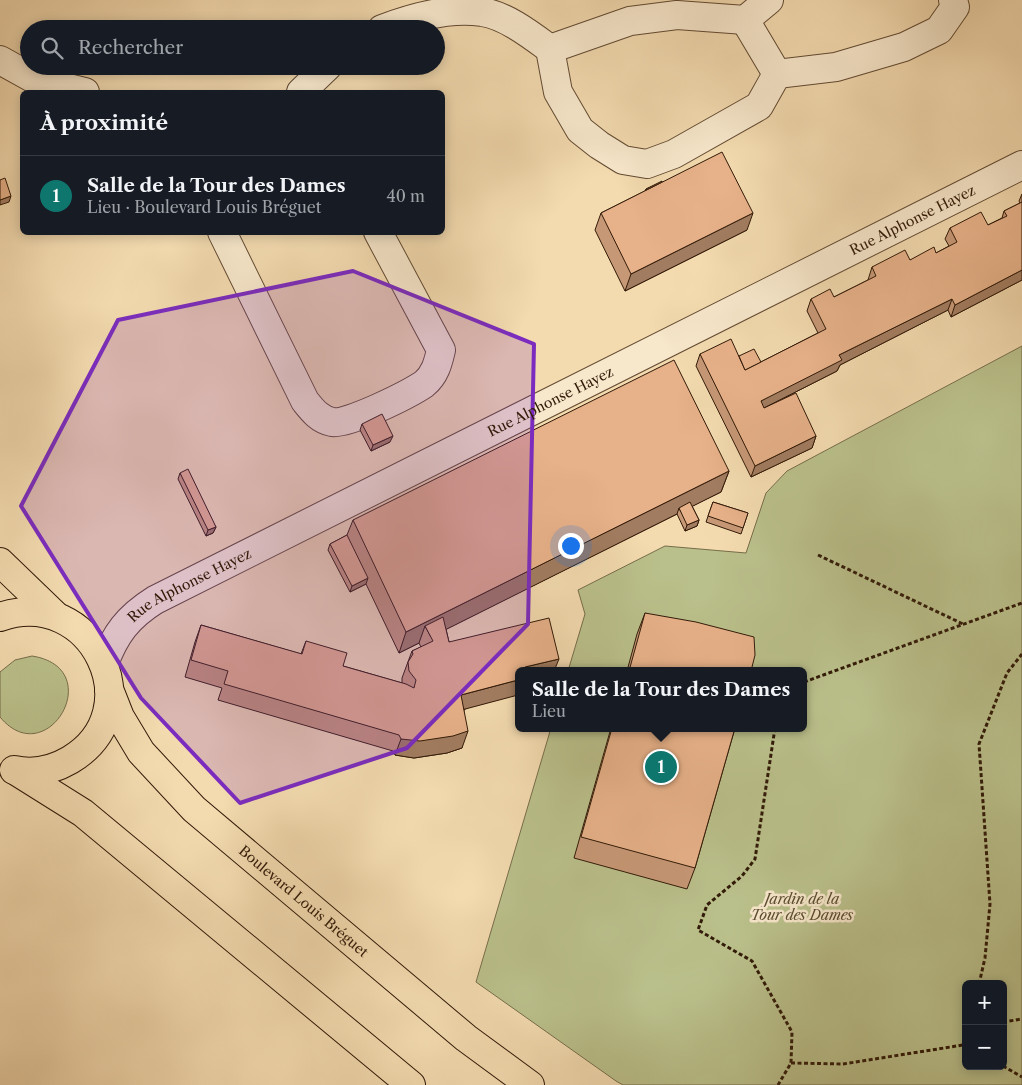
<!DOCTYPE html>
<html lang="fr">
<meta charset="utf-8">
<style>
body{margin:0;font-family:"Libre Caslon Text",serif;background:#20242c;color:#f1f3f6}
.controls{position:absolute;right:15px;bottom:15px;display:grid;overflow:hidden;border-radius:8px;box-shadow:0 2px 12px #0003}
.controls button{width:45px;height:45px;display:grid;place-items:center;padding:0;border:0;border-bottom:1px solid #363941;background:#171b24;color:#f1f3f6;font:25px sans-serif}
.you{position:absolute;left:570px;top:545px;width:18px;height:18px;margin:-12px;border:4px solid #fff;border-radius:50%;background:#1a73e8;box-shadow:0 0 0 8px #1a73e833}
.badge{display:grid;place-items:center;width:32px;height:32px;border-radius:50%;background:#0f766e;color:#fff;font-size:16px;font-weight:700}
.pin{position:absolute;translate:-50% -50%;border:2px solid #fff;box-shadow:0 1px 5px #0006}
.popup{position:absolute;left:515px;top:667px;width:292px;height:65px;box-sizing:border-box;display:grid;place-content:center;border-radius:8px;background:#171b24;filter:drop-shadow(0 1px 4px #0005);font-size:16px;white-space:nowrap;color:#9ea1a6}
.popup b{font-size:19px;color:#f1f3f6}
.popup::after{content:'';position:absolute;left:50%;top:100%;margin-left:-10px;border:10px solid transparent;border-top-color:#171b24}
.list{margin:0;padding:0;list-style:none}
h2{display:flex;justify-content:space-between;align-items:center;height:65px;margin:0;padding:0 20px;font-size:21px}
h2 small{font-size:16px;font-weight:400;color:#9ea1a6}
.list li{display:grid;grid-template-columns:32px 1fr auto;gap:15px;align-items:center;box-sizing:border-box;height:80px;padding:0 20px;border-top:1px solid #363941}
.list b{display:block;font-size:19px;white-space:nowrap}
.list p{margin:0;font-size:16px;white-space:nowrap;color:#9ea1a6}
.list em{font-size:16px;font-style:normal;color:#9ea1a6}
.icon{flex:none;width:28px;height:28px;fill:none;stroke:currentColor;stroke-width:2;stroke-linecap:round;stroke-linejoin:round}
.map{position:relative;flex:none;width:1022px;height:1085px;overflow:hidden}
.search{position:absolute;background:#171b24;box-shadow:0 2px 12px #0003;left:20px;top:20px;width:425px;height:55px;display:flex;align-items:center;gap:12px;box-sizing:border-box;padding:0 18px;border-radius:28px;color:#9ea1a6;font-size:19px}
.panel{position:absolute;background:#171b24;box-shadow:0 2px 12px #0003;left:20px;top:90px;width:425px;height:145px;border-radius:8px}
.map>svg:first-child{display:block}
.green{fill:#bac08b;stroke:#766d4a;fill-rule:evenodd}
.lines{fill:none;stroke-linecap:round;stroke-linejoin:round}
.minor-casing{stroke:#624a32;stroke-width:30}
.major-casing{stroke:#311a08;stroke-width:30}
.path{stroke:#311a08;stroke-width:3;stroke-dasharray:4 2.5;stroke-linecap:butt}
.minor{stroke:#f7e7cb;stroke-width:28}
.major{stroke:#f3daaf;stroke-width:28}
.wall{fill:#c79876;stroke:#311a08}
.shaded-wall{fill:#a27c60;stroke:#311a08}
.building{fill:#e7b189;stroke:#311a08}
.marked{fill:#7b2cbf;fill-opacity:0.2;stroke:#7b2cbf;stroke-width:4;stroke-linejoin:round}
.labels{text-anchor:middle;stroke-width:5;stroke-linejoin:round;paint-order:stroke}
.street-label{font-size:14px;fill:#311a08;stroke:#f7e7cb}
.park-label{font-size:14px;font-style:italic;fill:#5a4c2f;stroke:#f7e7cb}
</style>
<div class="map">
<svg width="1022" height="1085" viewBox="0 0 1022 1085">
<rect width="100%" height="100%" fill="#f3daaf"/>
<filter id="stains"><feTurbulence type="fractalNoise" baseFrequency=".004" numOctaves="4"/><feColorMatrix values="0 0 0 0 .2 0 0 0 0 .09 0 0 0 0 .02 0 0 0 .5 -.17"/></filter>
<radialGradient id="worn" r=".72"><stop offset=".6" stop-color="#630" stop-opacity="0"/><stop offset="1" stop-color="#630" stop-opacity=".3"/></radialGradient>
<!-- green -->
<g class="green">
<path d="M1022,346V1085H623L616,1081L476,982L551,728H804V671H568L585,614L578,590L665,546L746,553L766,493L787,471ZM966,984H1003V1066H966Z"/>
<path d="M32,656C109,668 47,774 0,717V672L15,660Z"/>
</g>
<g class="lines">
<defs>
<g id="minor">
<polyline points="769,0 745,20 677,15 630,21 550,49 558,92 580,130 599,145 623,160 647,164 674,154 759,106 777,74 836,67 904,47 939,30 955,7 953,0"/>
<polyline points="745,20 777,74"/>
<path d="M382,29C411,18 451,7 482,12C505,15 531,35 550,49"/>
<polyline points="0,60 36,80 85,92"/>
<polyline points="301,92 328,66"/>
<path d="M222,232L305,401C313,411 319,419 332,422C348,425 409,394 424,384C435,375 438,363 441,350L378,232"/>
<path id="s1" d="M104,664C115,634 128,617 155,600L1022,165"/>
</g>
<g id="major">
<polyline points="0,562 55,615"/>
<path d="M0,617C92,585 153,711 70,760C53,770 33,774 14,770"/>
<path id="s2" d="M109,689L120,717L141,752L194,809L466,1038L530,1085"/>
<polyline points="16,771 83,813 411,1085"/>
</g>
</defs>
<!-- minor casing -->
<use href="#minor" class="minor-casing"/>
<!-- major casing -->
<use href="#major" class="major-casing"/>
<!-- path -->
<g class="path">
<polyline points="818,555 963,624"/>
<polyline points="804,682 1022,603"/>
<polyline points="775,728 755,859 742,876 707,905 698,930 752,961 792,1032 791,1063 778,1085"/>
<polyline points="979,984 985,958 990,904 979,744 1007,673 1022,654"/>
<polyline points="1003,1022 1022,1019"/>
<polyline points="791,1063 843,1064 963,1045 966,1035"/>
<polyline points="1003,1066 1022,1077"/>
</g>
<!-- minor -->
<use href="#minor" class="minor"/>
<!-- major -->
<use href="#major" class="major"/>
</g>
<!-- wall -->
<g class="wall">
<polygon points="662,182 747,230 625,291 595,230 601,213 645,191 646,189"/>
<polygon points="1022,194 1022,280 951,317 948,310 840,365 837,371 764,408 816,436 812,448 751,477 696,366 700,354 739,356 761,362 818,333 807,311 811,299 834,297 868,280 872,267 910,260 936,253 949,246 945,239 950,228 988,225 1002,218 1004,211 1020,203 1019,201"/>
<polygon points="362,424 390,442 371,451 360,430"/>
<polygon points="729,471 721,492 692,506 699,520 697,526 685,531 677,514 446,629 449,642 518,671 464,710 462,748 447,753 414,758 395,755 393,751 218,700 222,688 185,677 195,642 201,625 301,654 306,641 343,666 402,683 402,678 412,651 421,647 419,643 399,653 366,584 350,592 328,550 330,544 347,535 353,520"/>
<polygon points="180,473 216,527 213,533 206,536 178,479"/>
<polygon points="713,502 748,513 741,534 706,522"/>
<polygon points="645,613 751,671 627,671 637,634"/>
<polygon points="611,728 735,728 695,868 687,889 574,858"/>
</g>
<!-- shaded-wall -->
<g class="shaded-wall">
<polygon points="11,196 9,202 0,205 0,200"/>
<polygon points="753,213 747,230 625,291 631,274"/>
<polygon points="1022,270 1022,280 951,317 955,305"/>
<polygon points="952,299 948,310 840,365 837,371 756,412 761,401 839,355"/>
<polygon points="393,436 390,442 371,451 373,445"/>
<polygon points="816,436 812,448 751,477 755,466"/>
<polygon points="729,471 721,492 681,512 679,508 677,514 431,637 425,626 419,643 399,653 406,632"/>
<polygon points="699,520 697,526 685,531 687,525"/>
<polygon points="216,527 213,533 206,536 208,530"/>
<polygon points="368,578 366,584 350,592 352,586"/>
<polygon points="559,659 554,671 524,671 525,667"/>
<polygon points="518,680 518,695 454,712 461,695"/>
<polygon points="468,731 462,748 447,753 414,758 395,755 401,739"/>
</g>
<!-- building -->
<g class="building">
<polygon points="722,152 753,213 631,274 601,213"/>
<polygon points="5,178 11,196 0,200 0,180"/>
<polygon points="662,181 662,182 646,190 646,189"/>
<polygon points="1022,202 1022,270 955,305 952,299 839,355 842,360 761,401 764,408 796,393 816,436 755,466 700,354 731,339 745,370 826,329 811,299 830,289 834,297 876,276 872,267 905,250 910,260 934,247 936,253 957,242 950,228 981,212 988,225 1007,216 1004,211"/>
<polygon points="754,349 761,362 745,370 739,356"/>
<polygon points="674,360 729,471 406,632 353,520"/>
<polygon points="382,414 393,436 373,445 362,424"/>
<polygon points="188,469 216,527 208,530 180,473"/>
<polygon points="690,502 699,520 687,525 679,508"/>
<polygon points="713,502 748,513 743,528 708,516"/>
<polygon points="347,535 368,578 352,586 330,544"/>
<polygon points="645,613 696,622 754,637 755,655 751,671 629,671"/>
<polygon points="443,617 449,642 549,618 559,659 525,667 526,671 518,671 518,680 461,695 468,731 453,736 420,741 401,739 399,735 224,684 228,671 191,660 201,625 302,654 306,641 347,653 343,666 406,684 414,688 416,680 409,671 408,662 413,654 412,651 433,641 425,626"/>
<polygon points="612,728 735,728 695,868 581,837"/>
</g>
<!-- marked area -->
<path class="marked" d="M353,271L534,344L528,624L407,748L240,803L141,698L21,506L118,320Z"/>
<g class="labels">
<!-- street labels -->
<g class="street-label">
<text dy="5" stroke="none"><textPath href="#s1" startOffset="931">Rue Alphonse Hayez</textPath></text>
<text dy="5" stroke="none"><textPath href="#s1" startOffset="526">Rue Alphonse Hayez</textPath></text>
<text dy="5" stroke="none"><textPath href="#s1" startOffset="121">Rue Alphonse Hayez</textPath></text>
<text dy="5" stroke="none"><textPath href="#s2" startOffset="292">Boulevard Louis Bréguet</textPath></text>
</g>
<!-- park labels -->
<g class="park-label">
<text x="802" y="904">Jardin de la<tspan x="802" dy="16">Tour des Dames</tspan></text>
</g>
</g>
<rect width="100%" height="100%" filter="url(#stains)"/>
<rect width="100%" height="100%" fill="url(#worn)"/>
</svg>
<div class="controls">
<button>+</button>
<button>−</button>
</div>
<div class="you"></div>
<div class="pin badge" style="left:661px;top:767px">1</div>
<div class="popup"><b>Salle de la Tour des Dames</b>Lieu</div>
<div class="search"><svg class="icon" aria-label="search" viewBox="0 0 24 24"><circle cx="10" cy="10" r="6"/><path d="M15 15l6 6"/></svg>Rechercher</div>
<section class="panel">
<h2>À proximité<small></small></h2>
<ul class="list">
<li><span class="badge">1</span><div><b>Salle de la Tour des Dames</b><p>Lieu · Boulevard Louis Bréguet</p></div><em>40 m</em></li>
</ul>
</section>
</div>
